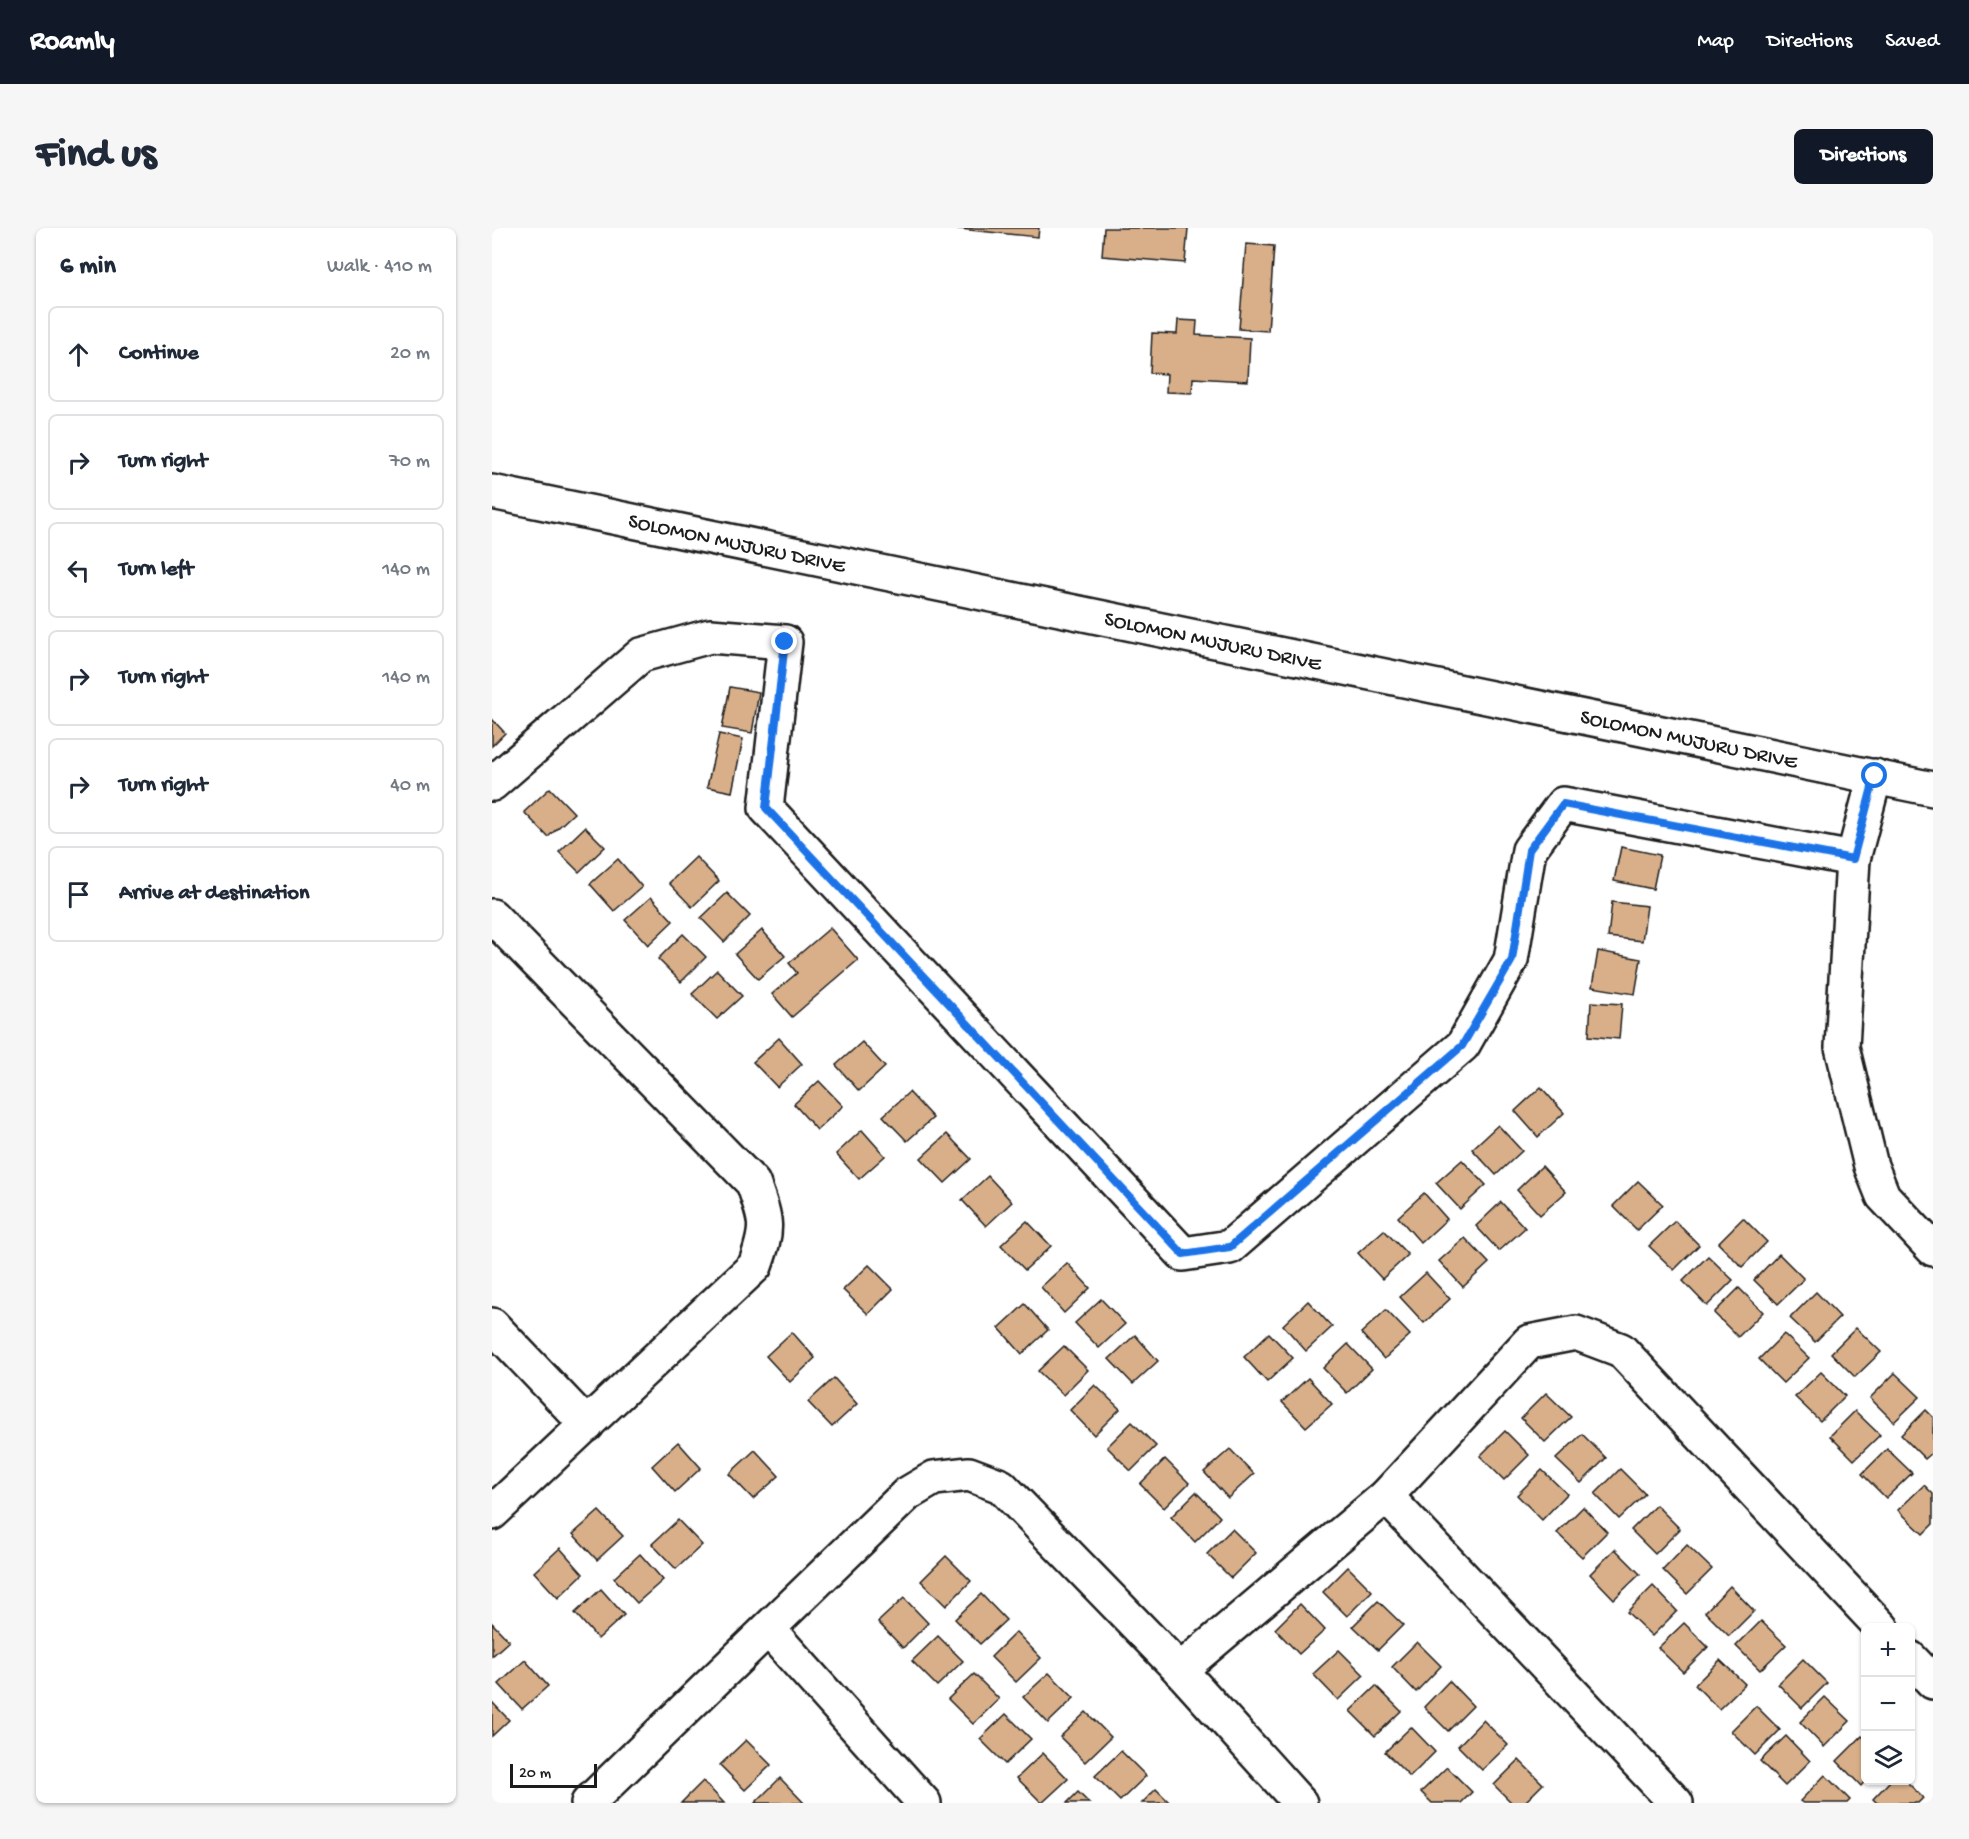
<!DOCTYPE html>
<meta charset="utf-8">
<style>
body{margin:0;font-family:"Gochi Hand",sans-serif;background:#f6f6f7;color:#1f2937}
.controls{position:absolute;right:18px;bottom:18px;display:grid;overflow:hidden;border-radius:9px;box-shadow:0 2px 4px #0004}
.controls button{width:54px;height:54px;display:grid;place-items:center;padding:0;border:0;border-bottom:2px solid #e0e1e3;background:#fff;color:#1f2937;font:30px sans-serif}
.scale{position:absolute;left:18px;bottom:15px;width:87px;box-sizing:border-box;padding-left:6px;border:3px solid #1c1c1c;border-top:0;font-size:16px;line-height:21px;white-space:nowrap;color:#1c1c1c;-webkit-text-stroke:4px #fff;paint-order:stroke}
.stop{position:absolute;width:18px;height:18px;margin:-14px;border:4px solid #1a73e8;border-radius:50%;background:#fff}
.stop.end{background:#1a73e8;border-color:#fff;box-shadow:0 2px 6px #0008}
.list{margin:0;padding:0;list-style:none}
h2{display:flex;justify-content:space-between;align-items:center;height:78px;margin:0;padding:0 24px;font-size:26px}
h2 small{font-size:20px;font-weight:400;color:#747a83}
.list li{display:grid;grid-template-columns:39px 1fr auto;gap:18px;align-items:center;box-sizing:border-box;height:96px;margin:0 12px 12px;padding:0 12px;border:2px solid #e0e1e3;border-radius:9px}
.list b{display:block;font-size:22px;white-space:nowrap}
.list em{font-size:20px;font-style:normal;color:#747a83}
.icon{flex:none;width:33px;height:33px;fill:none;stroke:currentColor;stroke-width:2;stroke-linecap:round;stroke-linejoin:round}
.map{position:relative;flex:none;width:1441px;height:1575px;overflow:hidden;border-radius:9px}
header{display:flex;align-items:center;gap:36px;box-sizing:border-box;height:84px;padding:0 30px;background:#111827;color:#fff}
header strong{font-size:28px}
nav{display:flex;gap:33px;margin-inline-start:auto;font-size:21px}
.intro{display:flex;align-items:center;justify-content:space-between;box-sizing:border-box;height:144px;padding:0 36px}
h1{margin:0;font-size:42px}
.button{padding:15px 27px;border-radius:9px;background:#111827;color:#fff;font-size:21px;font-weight:700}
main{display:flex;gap:36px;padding:0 36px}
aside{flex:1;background:#fff;border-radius:9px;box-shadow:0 2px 4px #0004}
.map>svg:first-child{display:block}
.building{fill:#d8af89;stroke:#1c1c1c;stroke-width:1.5}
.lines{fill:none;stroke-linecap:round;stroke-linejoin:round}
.minor-casing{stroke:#1c1c1c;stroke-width:38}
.minor{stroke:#fff;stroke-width:33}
.route{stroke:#1a73e8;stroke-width:8}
.labels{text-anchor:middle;stroke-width:4.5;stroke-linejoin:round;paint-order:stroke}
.street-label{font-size:21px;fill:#1c1c1c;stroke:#fff}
</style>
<header>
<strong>Roamly</strong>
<nav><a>Map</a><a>Directions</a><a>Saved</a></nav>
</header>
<div class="intro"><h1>Find us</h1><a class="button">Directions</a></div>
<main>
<aside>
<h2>6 min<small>Walk · 410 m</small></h2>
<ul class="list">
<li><svg class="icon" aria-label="ahead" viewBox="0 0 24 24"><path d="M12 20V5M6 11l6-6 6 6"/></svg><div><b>Continue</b></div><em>20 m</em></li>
<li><svg class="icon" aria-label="right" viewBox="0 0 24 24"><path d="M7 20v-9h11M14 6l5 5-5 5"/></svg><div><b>Turn right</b></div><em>70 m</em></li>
<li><svg class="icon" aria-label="left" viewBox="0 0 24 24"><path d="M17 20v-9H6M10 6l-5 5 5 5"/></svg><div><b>Turn left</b></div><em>140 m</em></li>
<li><svg class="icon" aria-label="right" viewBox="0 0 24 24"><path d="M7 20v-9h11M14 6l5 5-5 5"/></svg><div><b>Turn right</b></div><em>140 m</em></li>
<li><svg class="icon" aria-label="right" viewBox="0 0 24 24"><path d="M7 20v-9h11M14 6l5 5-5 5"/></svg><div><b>Turn right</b></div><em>40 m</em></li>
<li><svg class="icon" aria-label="arrive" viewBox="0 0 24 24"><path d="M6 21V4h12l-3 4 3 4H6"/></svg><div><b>Arrive at destination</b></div></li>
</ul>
</aside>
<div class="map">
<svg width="1441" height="1575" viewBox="0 0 1441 1575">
<rect width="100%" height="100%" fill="#fff"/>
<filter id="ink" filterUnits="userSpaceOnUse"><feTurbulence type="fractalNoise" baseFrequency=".0167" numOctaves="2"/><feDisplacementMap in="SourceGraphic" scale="12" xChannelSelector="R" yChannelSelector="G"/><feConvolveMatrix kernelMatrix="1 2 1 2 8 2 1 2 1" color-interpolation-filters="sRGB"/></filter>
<g filter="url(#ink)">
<!-- building -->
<g class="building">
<polygon points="458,0 547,0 546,9"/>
<polygon points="612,0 696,0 693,35 610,28"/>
<polygon points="754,16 782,18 776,103 747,101"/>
<polygon points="686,92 705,93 704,107 758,110 756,153 701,150 700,165 674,164 675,146 658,145 660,105 685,106"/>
<polygon points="238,459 267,464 260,505 230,500"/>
<polygon points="0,491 13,505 0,518"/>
<polygon points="227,506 251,511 240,564 215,559"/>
<polygon points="58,560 82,585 56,609 32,584"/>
<polygon points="93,599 113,619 87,644 67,624"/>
<polygon points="1129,619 1168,627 1161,661 1122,653"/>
<polygon points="204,629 227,653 200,679 177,655"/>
<polygon points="126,631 150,659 122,683 98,656"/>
<polygon points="235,665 258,688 232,714 209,690"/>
<polygon points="159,669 181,693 156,717 133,692"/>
<polygon points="1120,674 1155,678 1150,713 1116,709"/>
<polygon points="338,700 366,732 300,789 280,766 305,745 297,735"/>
<polygon points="270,702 293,728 266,751 243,726"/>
<polygon points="191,706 214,729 189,754 166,731"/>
<polygon points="1106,723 1149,731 1143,766 1100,759"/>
<polygon points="225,742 250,768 225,791 200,766"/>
<polygon points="1099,774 1130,776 1127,811 1097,808"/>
<polygon points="287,810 310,836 285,859 261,834"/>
<polygon points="370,814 393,839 367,863 344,837"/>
<polygon points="327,853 351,878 325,902 302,876"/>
<polygon points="1049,859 1072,885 1046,909 1023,883"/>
<polygon points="417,864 441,890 415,913 391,888"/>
<polygon points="1006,897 1030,923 1004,947 980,921"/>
<polygon points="370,902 393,928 367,951 344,926"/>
<polygon points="455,906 479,931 453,955 429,930"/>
<polygon points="970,932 994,957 968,981 944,955"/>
<polygon points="1050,938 1074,964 1048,987 1025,962"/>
<polygon points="496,948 520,974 494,998 470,972"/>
<polygon points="1146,953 1171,977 1145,1002 1121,978"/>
<polygon points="932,965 955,991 929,1015 906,989"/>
<polygon points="1009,974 1033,1000 1007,1023 984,998"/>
<polygon points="1251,990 1275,1014 1250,1039 1226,1015"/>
<polygon points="535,993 559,1018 533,1042 509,1017"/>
<polygon points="1183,993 1207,1017 1182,1042 1157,1018"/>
<polygon points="892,1002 916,1027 890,1051 866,1025"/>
<polygon points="973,1010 997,1035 971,1059 947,1033"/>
<polygon points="1287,1026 1312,1051 1286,1076 1262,1052"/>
<polygon points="1216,1028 1241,1052 1215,1078 1191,1053"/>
<polygon points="575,1035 598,1060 572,1085 549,1059"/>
<polygon points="377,1037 401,1061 376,1086 351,1062"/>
<polygon points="934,1045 958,1071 932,1095 908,1069"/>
<polygon points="1247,1060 1271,1084 1246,1109 1222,1085"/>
<polygon points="1324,1064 1348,1089 1323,1114 1298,1090"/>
<polygon points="609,1071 633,1096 607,1120 583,1095"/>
<polygon points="816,1073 840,1099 814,1123 791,1097"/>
<polygon points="533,1076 556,1102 530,1126 507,1100"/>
<polygon points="894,1082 918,1107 892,1131 869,1105"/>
<polygon points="1364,1100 1389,1124 1363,1149 1339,1125"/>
<polygon points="300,1104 323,1130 298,1154 274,1128"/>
<polygon points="777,1105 801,1130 775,1154 752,1129"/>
<polygon points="1292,1106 1317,1130 1291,1155 1267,1131"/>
<polygon points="643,1107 666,1133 641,1156 617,1131"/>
<polygon points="856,1116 880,1141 855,1165 831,1140"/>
<polygon points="572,1118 596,1142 571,1167 546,1143"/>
<polygon points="1329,1144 1353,1168 1328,1193 1303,1169"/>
<polygon points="1403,1145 1428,1169 1402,1194 1378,1170"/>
<polygon points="342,1150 365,1176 340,1199 316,1174"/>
<polygon points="816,1150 840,1176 814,1199 790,1174"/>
<polygon points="603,1157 628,1181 602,1207 578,1182"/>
<polygon points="1054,1165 1079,1189 1053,1214 1029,1190"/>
<polygon points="1434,1182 1441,1189 1441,1224 1433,1231 1409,1207"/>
<polygon points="1363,1183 1388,1207 1362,1232 1338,1208"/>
<polygon points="640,1194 664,1218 639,1243 615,1219"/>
<polygon points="1013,1203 1037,1227 1012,1252 988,1228"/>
<polygon points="1090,1206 1114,1230 1089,1255 1064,1231"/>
<polygon points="186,1214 209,1240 183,1264 160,1238"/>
<polygon points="738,1221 762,1246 736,1270 712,1244"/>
<polygon points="1395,1221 1420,1245 1394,1270 1370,1246"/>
<polygon points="263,1222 287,1248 261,1271 237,1246"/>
<polygon points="673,1231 697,1255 672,1280 648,1256"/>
<polygon points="1128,1241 1153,1266 1127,1291 1103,1266"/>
<polygon points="1050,1242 1075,1266 1050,1292 1025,1267"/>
<polygon points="1432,1257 1441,1266 1441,1296 1431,1306 1406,1282"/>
<polygon points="704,1264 728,1289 703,1314 679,1289"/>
<polygon points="1164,1277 1188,1301 1163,1326 1139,1302"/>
<polygon points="1091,1279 1115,1304 1090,1329 1065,1305"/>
<polygon points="107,1283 131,1308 105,1332 81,1306"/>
<polygon points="186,1292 210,1317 184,1341 160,1316"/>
<polygon points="740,1301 764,1325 739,1350 715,1326"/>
<polygon points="1195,1317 1220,1341 1195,1366 1171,1342"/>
<polygon points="68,1320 91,1346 66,1370 42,1344"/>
<polygon points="1123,1321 1148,1346 1122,1371 1098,1346"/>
<polygon points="148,1326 171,1352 145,1375 122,1350"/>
<polygon points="454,1328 479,1353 454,1378 429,1353"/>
<polygon points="856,1339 880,1363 855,1388 831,1364"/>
<polygon points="1161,1358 1185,1383 1160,1408 1135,1384"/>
<polygon points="1238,1358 1262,1383 1237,1408 1213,1384"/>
<polygon points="109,1361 132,1387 106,1411 83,1385"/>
<polygon points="489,1366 514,1392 488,1416 463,1391"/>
<polygon points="412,1370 436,1395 411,1420 386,1394"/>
<polygon points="886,1373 911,1397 886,1422 861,1398"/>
<polygon points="808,1376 833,1402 807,1426 783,1401"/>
<polygon points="1269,1393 1294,1417 1268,1442 1244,1418"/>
<polygon points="0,1395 17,1413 0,1428"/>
<polygon points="1192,1395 1216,1419 1191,1444 1166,1420"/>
<polygon points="524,1404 549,1430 524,1454 499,1429"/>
<polygon points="446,1408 471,1433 445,1458 420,1433"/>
<polygon points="925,1414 949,1438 924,1464 900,1439"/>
<polygon points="847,1422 872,1447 846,1472 821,1446"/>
<polygon points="1311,1431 1335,1455 1310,1480 1286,1456"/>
<polygon points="33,1432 56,1458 30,1481 7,1456"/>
<polygon points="1228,1432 1253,1456 1227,1481 1203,1457"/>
<polygon points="557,1445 582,1470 556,1495 531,1469"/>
<polygon points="482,1446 507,1471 481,1496 456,1471"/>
<polygon points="957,1453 981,1478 956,1503 932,1479"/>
<polygon points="884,1458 909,1483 883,1508 858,1483"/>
<polygon points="1333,1469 1358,1493 1332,1519 1308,1494"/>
<polygon points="0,1474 17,1492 0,1508"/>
<polygon points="1264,1478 1288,1502 1263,1527 1239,1503"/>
<polygon points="594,1484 619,1509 593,1534 568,1509"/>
<polygon points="514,1486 539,1511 513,1536 488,1511"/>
<polygon points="991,1492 1016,1517 990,1542 966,1518"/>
<polygon points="919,1499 943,1524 918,1549 893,1524"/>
<polygon points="1294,1508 1318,1533 1293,1558 1268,1533"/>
<polygon points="1370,1508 1374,1512 1374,1552 1369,1558 1345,1533"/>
<polygon points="254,1512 279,1537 253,1562 228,1537"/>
<polygon points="629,1523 654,1548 628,1573 603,1548"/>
<polygon points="551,1525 576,1551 550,1575 525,1550"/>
<polygon points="1027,1532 1051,1556 1032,1575 1020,1575 1002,1557"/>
<polygon points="955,1539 980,1564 969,1575 940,1575 929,1564"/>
<polygon points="1333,1547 1358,1572 1355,1575 1311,1575 1308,1573"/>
<polygon points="288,1550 312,1575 263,1575"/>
<polygon points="1399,1552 1413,1552 1431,1570 1426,1575 1385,1575 1381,1571"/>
<polygon points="211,1553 232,1575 189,1575"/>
<polygon points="664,1561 678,1575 650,1575"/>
<polygon points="586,1564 597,1575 575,1575"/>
</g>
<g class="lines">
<defs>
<g id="minor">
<polyline points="0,264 1441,561"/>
<polyline points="1383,548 1361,631 1350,819 1379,938 1391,968 1441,1021"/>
<polyline points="0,556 149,427 218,408 293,414 274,580 691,1026 738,1019 971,817 1019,732 1037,622 1071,576 1361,631"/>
<path d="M0,688L261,955C275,994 277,999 263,1038L0,1285"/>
<polyline points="0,1097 95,1197"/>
<polyline points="894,1268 1184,1575"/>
<polyline points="277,1402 432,1575"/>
<polyline points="1418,1430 1441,1454"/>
<polyline points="688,1442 894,1268 1037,1114 1084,1105 1129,1122 1390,1400"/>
<polyline points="96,1575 415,1266 442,1250 477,1246 509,1258 688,1442 808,1575"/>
</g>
</defs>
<!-- minor casing -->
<use href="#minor" class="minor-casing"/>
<!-- minor -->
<use href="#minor" class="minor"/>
</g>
</g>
<g class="lines" filter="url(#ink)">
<!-- route -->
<polyline class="route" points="293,414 274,580 691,1026 738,1019 970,818 1020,732 1037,622 1071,576 1361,631 1383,548"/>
</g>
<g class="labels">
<!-- street labels -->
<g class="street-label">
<text transform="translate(245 314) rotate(12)" y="7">SOLOMON MUJURU DRIVE</text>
<text transform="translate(721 412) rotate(12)" y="7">SOLOMON MUJURU DRIVE</text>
<text transform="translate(1197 510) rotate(12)" y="7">SOLOMON MUJURU DRIVE</text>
</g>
</g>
</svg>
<div class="controls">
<button>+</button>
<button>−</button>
<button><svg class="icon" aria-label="layers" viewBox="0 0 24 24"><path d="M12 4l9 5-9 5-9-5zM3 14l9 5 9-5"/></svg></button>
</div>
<div class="scale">20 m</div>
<div class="stop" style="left:1383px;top:548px"></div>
<div class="stop end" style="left:293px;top:414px"></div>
</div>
</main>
